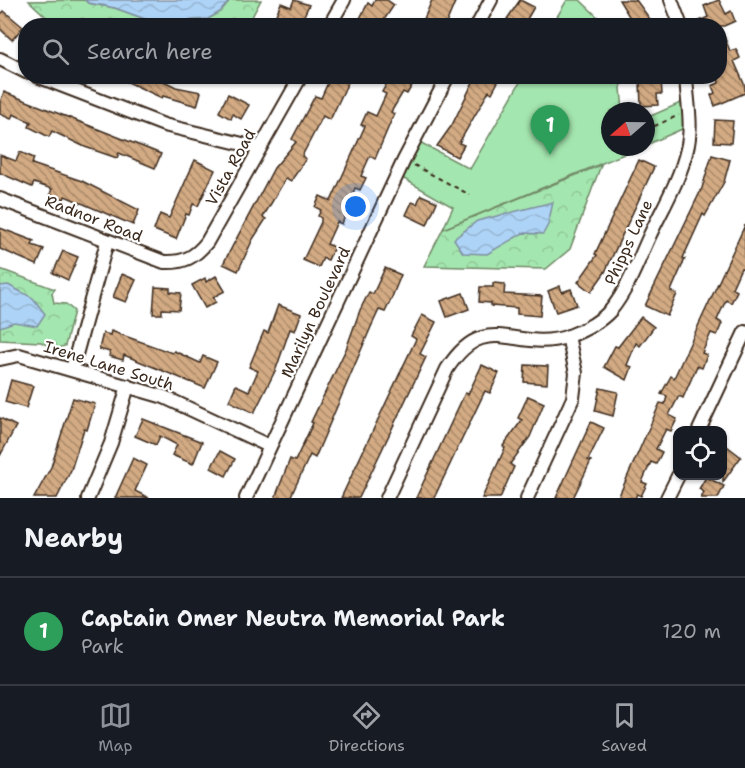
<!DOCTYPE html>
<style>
body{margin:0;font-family:"Shantell Sans",sans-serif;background:#20242c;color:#f1f3f6}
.controls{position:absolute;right:18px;bottom:18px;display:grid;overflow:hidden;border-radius:12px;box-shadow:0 2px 4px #0004}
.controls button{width:54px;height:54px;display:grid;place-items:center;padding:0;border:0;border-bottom:2px solid #363941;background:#171b24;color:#f1f3f6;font:30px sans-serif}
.compass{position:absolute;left:601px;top:102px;width:54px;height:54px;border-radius:50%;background:#171b24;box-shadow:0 2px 4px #0004;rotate:250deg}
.you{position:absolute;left:356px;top:207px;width:21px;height:21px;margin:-15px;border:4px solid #fff;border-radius:50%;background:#1a73e8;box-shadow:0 0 0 9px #1a73e833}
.badge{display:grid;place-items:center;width:39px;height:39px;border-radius:50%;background:#8c9099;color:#fff;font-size:20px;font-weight:700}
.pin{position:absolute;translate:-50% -50px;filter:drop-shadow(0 2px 3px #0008)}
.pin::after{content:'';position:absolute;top:32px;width:21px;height:18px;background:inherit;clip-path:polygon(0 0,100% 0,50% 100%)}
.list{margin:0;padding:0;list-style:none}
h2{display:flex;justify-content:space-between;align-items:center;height:78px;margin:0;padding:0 24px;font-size:26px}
h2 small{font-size:20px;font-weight:400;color:#9ea1a6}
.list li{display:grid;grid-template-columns:39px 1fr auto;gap:18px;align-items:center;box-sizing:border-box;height:108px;padding:0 24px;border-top:2px solid #363941}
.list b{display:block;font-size:22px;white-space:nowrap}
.list p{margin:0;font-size:20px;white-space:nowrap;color:#9ea1a6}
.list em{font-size:20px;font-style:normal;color:#9ea1a6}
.icon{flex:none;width:33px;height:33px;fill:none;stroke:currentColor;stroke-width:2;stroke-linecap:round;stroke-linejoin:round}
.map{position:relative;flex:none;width:745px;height:498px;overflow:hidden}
.search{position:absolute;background:#171b24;box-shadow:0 2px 4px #0004;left:18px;right:18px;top:18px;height:66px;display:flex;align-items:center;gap:15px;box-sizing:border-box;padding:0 21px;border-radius:24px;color:#9ea1a6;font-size:22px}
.sheet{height:186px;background:#171b24}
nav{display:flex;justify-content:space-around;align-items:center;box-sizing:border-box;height:84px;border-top:2px solid #363941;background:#171b24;font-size:16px;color:#9ea1a6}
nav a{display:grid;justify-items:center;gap:3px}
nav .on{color:#8c9099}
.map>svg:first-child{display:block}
.forest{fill:url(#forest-crowns);stroke:#708866;stroke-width:1.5}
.park{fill:#a4e6af;stroke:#708866;stroke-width:1.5}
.water{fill:url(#water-waves);stroke:#7f8fa0;stroke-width:1.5}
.building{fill:url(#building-back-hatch);stroke:#3b2a1e;stroke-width:1.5}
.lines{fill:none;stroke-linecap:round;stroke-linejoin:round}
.street-casing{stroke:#3b2a1e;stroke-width:16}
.path{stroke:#3b2a1e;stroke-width:2;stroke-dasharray:4.5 4.5;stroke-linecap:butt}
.street{stroke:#fff;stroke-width:12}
.labels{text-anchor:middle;stroke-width:4.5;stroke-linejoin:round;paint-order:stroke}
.street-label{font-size:16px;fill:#3b2a1e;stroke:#fff}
</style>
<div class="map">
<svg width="745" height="498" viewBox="0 0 745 498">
<defs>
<pattern id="forest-crowns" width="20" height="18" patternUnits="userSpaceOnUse" patternTransform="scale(1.5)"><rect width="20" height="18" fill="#a4e6af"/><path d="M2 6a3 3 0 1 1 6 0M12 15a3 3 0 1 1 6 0" fill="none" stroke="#8ec596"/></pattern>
<pattern id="water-waves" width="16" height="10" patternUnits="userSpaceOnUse" patternTransform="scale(1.5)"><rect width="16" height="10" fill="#add3f6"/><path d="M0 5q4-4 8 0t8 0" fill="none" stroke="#96b5d2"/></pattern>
<pattern id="building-back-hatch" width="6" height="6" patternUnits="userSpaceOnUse" patternTransform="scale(1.5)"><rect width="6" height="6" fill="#d2aa83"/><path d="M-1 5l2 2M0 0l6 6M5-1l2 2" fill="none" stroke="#ac8b6b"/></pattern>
</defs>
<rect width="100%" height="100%" fill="#fff"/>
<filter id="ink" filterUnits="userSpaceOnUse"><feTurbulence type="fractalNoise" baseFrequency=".0167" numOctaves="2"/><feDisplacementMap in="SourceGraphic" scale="12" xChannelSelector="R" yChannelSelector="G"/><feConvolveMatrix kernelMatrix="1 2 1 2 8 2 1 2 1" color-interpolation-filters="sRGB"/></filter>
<g filter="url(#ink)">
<!-- forest -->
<g class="forest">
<polygon points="85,0 88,3 115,8 156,23 208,19 220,12 230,0 261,0 247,26 55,25 29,1"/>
<polygon points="601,165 570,249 546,269 424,266 443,229"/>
<polygon points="0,269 55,289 52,293 54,303 66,304 74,311 65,346 54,349 41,342 0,340"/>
</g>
<!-- park -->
<g class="park">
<polygon points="567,0 580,0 606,25 552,25"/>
<polygon points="523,77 620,77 623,111 610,111 610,147 641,147 443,229 453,207 397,175 414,139 470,169"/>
<polygon points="687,100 689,126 646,145 646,118"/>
</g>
<!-- water -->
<g class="water">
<polygon points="85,0 230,0 220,12 208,19 156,23 115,8 88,3"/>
<polygon points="553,202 548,225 543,234 523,233 487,254 463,253 454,239 477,221"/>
<polygon points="8,285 33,298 45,314 37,326 14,322 0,327 0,286"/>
</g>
<!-- building -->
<g class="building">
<polygon points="294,0 309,5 299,26 292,26 275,17 281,3 291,7"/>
<polygon points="375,0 387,0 394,5 380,26 356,26 368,3 372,6"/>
<polygon points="432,0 456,0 445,26 421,26"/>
<polygon points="520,0 534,7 523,26 507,19"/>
<polygon points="619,0 636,0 655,26 635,26"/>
<polygon points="719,0 726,14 731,11 735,21 724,26 689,26 708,17 704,6"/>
<polygon points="4,11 23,27 12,40 0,29 0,15"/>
<polygon points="720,26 730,51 736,49 740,58 734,61 745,86 745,93 715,106 711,95 715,93 712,86 719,83 717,76 720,76"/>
<polygon points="115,76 154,76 176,87 201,92 197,106 163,96 162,98"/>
<polygon points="331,76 351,76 330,120 323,116 302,156 306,159 291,181 286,178 263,217 266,219 253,239 238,271 223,264 274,168 296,142 292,139 315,96 321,98"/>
<polygon points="391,76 405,76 414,82 407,94 403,92 391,112 394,114 375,159 370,156 361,176 366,178 360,190 355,188 342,224 337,222 327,244 334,247 328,260 323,258 319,267 303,260 321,222 321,218 318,216 321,210 315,207 320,196 331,201 365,126 361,125 367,112 376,116 386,94 382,92"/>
<polygon points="476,76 501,76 492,93 489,91 459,143 464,145 457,157 437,146 452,125"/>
<polygon points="661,80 662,94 657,94 658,105 641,106 640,82"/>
<polygon points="4,92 161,154 155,168 119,153 117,158 85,147 52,131 49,137 29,127 31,122 13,114 11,119 0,114 0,102"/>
<polygon points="228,94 249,105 241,119 233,114 231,119 219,112"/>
<polygon points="715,120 733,121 731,143 714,142"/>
<polygon points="20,152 34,158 32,164 82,181 139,210 133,225 65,196 64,199 50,194 52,189 34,183 32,187 0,173 0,155 16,161"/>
<polygon points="712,155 730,160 724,182 705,216 703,214 683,258 685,259 671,291 677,294 667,316 645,306 702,188"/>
<polygon points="195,160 215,170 198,206 193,204 189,215 186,214 176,239 154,230 160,214 169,218"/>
<polygon points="639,160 654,167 605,272 591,292 578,282 597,255 595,254"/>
<polygon points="421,195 437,202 427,225 406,215 412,202 417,204"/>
<polygon points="745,225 745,269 741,268 732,288 737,291 731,303 726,300 717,320 722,323 717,335 711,333 702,353 707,355 702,368 697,366 683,398 679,396 669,415 677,419 671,431 666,429 656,449 662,452 656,464 651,462 642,482 647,484 641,496 637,494 635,498 618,498 660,403 665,404 667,396 661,394 671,376 674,378"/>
<polygon points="0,228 34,241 32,245 44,249 37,265 0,249"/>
<polygon points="63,251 78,257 68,280 53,273"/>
<polygon points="385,268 401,275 390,302 385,312 379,310 371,327 315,458 310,455 290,498 275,498 290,459 295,461 313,423 311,422 346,349 360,310 369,292 373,294"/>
<polygon points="122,274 136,280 126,302 113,297"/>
<polygon points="216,276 225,291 213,297 216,302 205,308 192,285 205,278 206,282"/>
<polygon points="493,283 505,284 504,294 542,296 540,316 517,314 517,308 491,306 491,303 479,302 480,287 493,287"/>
<polygon points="560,286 562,292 571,289 577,305 556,312 548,291"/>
<polygon points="155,287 170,288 170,292 181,293 179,310 162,309 162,314 153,314"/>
<polygon points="463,293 469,309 447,317 441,301"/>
<polygon points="278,305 301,314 295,331 290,329 276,369 254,413 229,401 236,385 249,391 258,371 249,367 264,331 268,333"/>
<polygon points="422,315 436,322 420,354 426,357 359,498 341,498 416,339 411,336"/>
<polygon points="641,317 654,327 640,346 636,343 627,365 632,367 627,380 604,367 615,346 618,347"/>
<polygon points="111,331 172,353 174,351 200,363 203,356 217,362 205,388 124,355 123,360 109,356 110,352 99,349 103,333 110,335"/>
<polygon points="482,365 499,373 490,393 485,391 434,498 416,498 465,393 468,394"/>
<polygon points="525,365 548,366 547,384 524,382"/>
<polygon points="11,380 33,386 26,408 5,402"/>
<polygon points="600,388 618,392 613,416 595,411"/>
<polygon points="528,396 544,403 530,437 510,464 514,467 500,498 482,498 505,448 503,446 522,420 518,418"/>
<polygon points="73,398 95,404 87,430 84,429 71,470 57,498 34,498 51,467"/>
<polygon points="0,418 16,426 0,456"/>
<polygon points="143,419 202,442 193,464 172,455 177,445 160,436 156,445 135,436"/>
<polygon points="591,422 604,428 588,460 591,461 573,498 556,498"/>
<polygon points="723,443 741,457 723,482"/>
<polygon points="220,451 235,459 226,476 211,468"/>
<polygon points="133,458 147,465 135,491 149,498 115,498"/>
<polygon points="706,477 724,486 718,498 701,498 704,492 699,489"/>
</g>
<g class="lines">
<defs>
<g id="street">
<polyline points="671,0 681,26"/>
<polyline points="329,26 344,0"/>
<polyline points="477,26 491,0"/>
<polyline points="0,59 26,72"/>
<polyline points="37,76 164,125 259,148"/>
<path d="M0,199L164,262C184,263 195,257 207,242L301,76"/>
<polyline points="0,359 19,355 164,397 269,446"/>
<polyline points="72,369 107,242"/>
<polyline points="699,430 745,332"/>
<polyline points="88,498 111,443 128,386"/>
<polyline points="246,498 404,160 448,76"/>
<path d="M387,498L447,369C487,307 516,355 569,336C585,330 600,322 611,310C628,289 638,261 649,237C662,209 680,180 687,149C693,126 687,100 686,76"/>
<polyline points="527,498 573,398 576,373 568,336"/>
<polyline points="667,498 678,476"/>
</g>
</defs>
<!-- street casing -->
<use href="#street" class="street-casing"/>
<!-- path -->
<g class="path">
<polyline points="646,130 679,115"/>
<polyline points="414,165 470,195"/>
</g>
<!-- street -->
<use href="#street" class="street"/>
</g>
</g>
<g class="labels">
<!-- street labels -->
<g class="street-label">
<text transform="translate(230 167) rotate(-61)" y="6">Vista Road</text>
<text transform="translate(94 218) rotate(21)" y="6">Radnor Road</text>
<text transform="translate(628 242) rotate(-65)" y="6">Phipps Lane</text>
<text transform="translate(315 312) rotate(-65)" y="6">Marilyn Boulevard</text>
<text transform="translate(109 365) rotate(17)" y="6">Irene Lane South</text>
</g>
</g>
</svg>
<div class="controls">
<button><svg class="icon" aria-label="locate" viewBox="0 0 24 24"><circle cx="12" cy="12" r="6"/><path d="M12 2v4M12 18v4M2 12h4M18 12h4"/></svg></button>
</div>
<svg class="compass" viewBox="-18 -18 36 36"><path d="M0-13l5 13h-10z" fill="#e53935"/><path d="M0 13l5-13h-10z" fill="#9ea1a6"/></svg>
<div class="you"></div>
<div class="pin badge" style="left:550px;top:155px;background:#2e9e5b">1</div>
<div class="search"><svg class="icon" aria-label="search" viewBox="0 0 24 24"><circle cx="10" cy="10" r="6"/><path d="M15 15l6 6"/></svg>Search here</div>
</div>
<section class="sheet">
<h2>Nearby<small></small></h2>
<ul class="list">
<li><span class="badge" style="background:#2e9e5b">1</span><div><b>Captain Omer Neutra Memorial Park</b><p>Park</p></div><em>120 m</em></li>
</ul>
</section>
<nav>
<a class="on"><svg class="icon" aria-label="map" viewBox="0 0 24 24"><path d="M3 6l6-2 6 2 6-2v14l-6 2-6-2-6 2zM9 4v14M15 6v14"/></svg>Map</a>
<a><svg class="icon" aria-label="directions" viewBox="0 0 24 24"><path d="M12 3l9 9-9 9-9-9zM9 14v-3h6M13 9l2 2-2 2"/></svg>Directions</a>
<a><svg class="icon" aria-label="saved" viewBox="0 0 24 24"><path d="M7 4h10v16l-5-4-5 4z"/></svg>Saved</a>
</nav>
